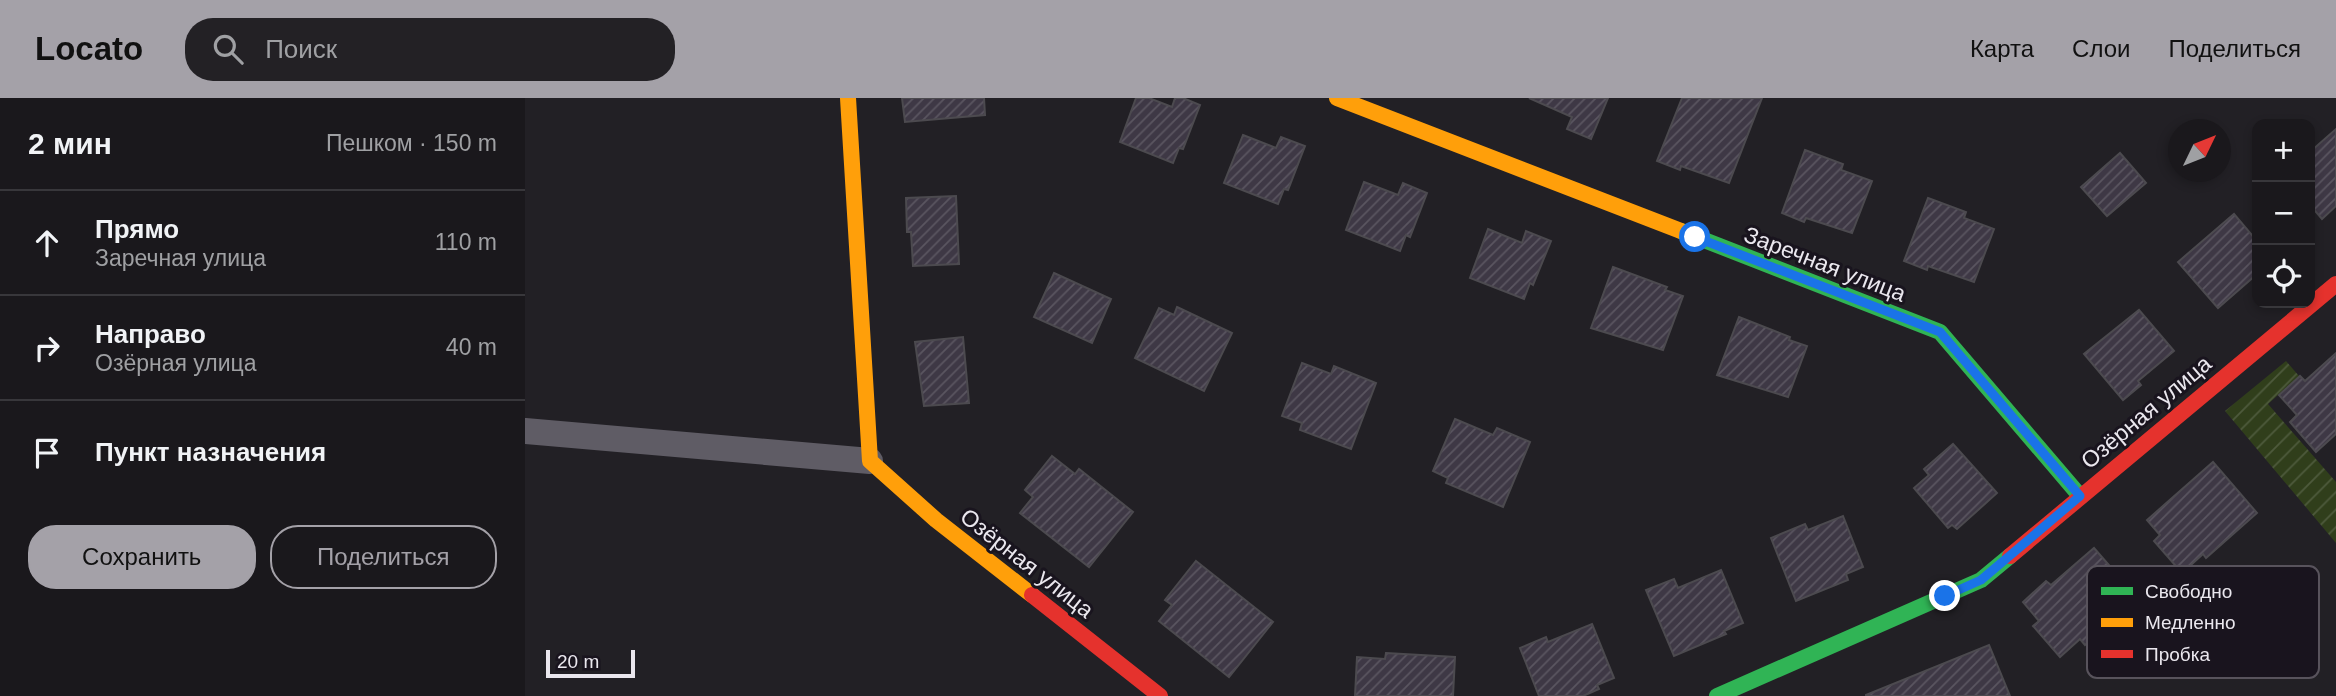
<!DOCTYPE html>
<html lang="ru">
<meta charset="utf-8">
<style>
body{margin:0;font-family:Arial,sans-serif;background:#232125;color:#f1f3f6}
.controls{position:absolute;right:21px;top:21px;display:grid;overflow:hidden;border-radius:14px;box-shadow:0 4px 10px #0003}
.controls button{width:63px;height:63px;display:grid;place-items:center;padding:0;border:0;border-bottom:2px solid #38373b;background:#1a181c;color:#f1f3f6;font:35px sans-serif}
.compass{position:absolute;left:1643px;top:21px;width:63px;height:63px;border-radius:50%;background:#1a181c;box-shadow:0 4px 10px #0003;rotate:47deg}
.scale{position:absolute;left:21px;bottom:18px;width:89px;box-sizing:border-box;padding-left:7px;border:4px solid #eae7ee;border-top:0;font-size:19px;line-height:24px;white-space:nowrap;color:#eae7ee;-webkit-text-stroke:5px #19141e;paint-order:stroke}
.stop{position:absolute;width:21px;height:21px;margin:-16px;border:5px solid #1a73e8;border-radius:50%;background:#fff}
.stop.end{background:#1a73e8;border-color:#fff;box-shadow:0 2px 7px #0008}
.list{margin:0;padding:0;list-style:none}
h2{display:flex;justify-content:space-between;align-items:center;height:91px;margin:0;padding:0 28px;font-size:30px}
h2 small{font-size:23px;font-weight:400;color:#9fa0a3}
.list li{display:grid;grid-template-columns:46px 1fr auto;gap:21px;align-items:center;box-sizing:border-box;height:105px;padding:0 28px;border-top:2px solid #38373b}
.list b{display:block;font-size:26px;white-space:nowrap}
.list p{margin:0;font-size:23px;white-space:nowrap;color:#9fa0a3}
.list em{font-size:23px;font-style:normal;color:#9fa0a3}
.actions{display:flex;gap:14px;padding:21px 28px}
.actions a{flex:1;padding:16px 0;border:2px solid #a4a1a8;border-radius:28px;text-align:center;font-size:24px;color:#a4a1a8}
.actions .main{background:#a4a1a8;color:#111}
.icon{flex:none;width:38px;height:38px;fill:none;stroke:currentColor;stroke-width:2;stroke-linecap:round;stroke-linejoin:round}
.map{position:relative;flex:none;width:1811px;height:598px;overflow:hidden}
header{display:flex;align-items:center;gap:42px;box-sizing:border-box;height:98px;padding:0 35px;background:#a4a1a8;color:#111}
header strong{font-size:33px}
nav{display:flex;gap:38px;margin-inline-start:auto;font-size:24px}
.search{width:490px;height:63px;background:#232125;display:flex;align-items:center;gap:18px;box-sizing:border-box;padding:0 24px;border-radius:28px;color:#9fa0a3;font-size:26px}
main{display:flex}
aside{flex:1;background:#1a181c}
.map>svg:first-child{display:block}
.garden{fill:url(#garden-furrows)}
.building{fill:url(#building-hatch);stroke:#4c4a4f;stroke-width:2}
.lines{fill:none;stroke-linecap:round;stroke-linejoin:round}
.street{stroke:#5f5c65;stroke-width:26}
.fast{stroke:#30b455;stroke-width:16}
.slow{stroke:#ff9f0a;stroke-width:16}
.jam{stroke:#e5322d;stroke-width:16}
.route{stroke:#1a73e8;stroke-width:9}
.labels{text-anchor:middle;stroke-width:6;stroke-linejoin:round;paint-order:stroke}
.street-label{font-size:23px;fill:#eae7ee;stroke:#19141e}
.key{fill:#19141e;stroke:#58535c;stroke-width:2}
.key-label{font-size:19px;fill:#eae7ee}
</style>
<header>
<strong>Locato</strong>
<div class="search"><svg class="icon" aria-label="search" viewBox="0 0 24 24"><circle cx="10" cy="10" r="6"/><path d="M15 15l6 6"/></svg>Поиск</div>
<nav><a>Карта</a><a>Слои</a><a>Поделиться</a></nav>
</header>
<main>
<aside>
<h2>2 мин<small>Пешком · 150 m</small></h2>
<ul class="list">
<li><svg class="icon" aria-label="ahead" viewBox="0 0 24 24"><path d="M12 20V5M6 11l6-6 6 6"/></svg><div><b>Прямо</b><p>Заречная улица</p></div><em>110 m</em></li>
<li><svg class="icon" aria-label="right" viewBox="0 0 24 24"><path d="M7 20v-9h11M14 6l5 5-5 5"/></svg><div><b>Направо</b><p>Озёрная улица</p></div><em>40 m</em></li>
<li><svg class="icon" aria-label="arrive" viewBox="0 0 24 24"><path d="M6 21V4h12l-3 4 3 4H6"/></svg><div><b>Пункт назначения</b></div></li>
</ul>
<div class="actions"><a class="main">Сохранить</a><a>Поделиться</a></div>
</aside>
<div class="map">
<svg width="1811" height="598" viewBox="0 0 1811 598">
<defs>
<pattern id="garden-furrows" width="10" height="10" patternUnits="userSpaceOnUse" patternTransform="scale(1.75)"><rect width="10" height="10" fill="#303e1b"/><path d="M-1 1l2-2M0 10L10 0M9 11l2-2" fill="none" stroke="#4e5a3c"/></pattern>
<pattern id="building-hatch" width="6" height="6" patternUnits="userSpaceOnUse" patternTransform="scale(1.75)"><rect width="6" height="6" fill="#3e3845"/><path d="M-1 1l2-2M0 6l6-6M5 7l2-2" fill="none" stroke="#5a5560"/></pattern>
</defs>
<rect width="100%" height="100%" fill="#222025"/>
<!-- garden -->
<polygon class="garden" points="1761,263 1774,278 1743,306 1811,384 1811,445 1700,313"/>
<!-- building -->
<g class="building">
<polygon points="377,0 459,0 460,17 380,24"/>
<polygon points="611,0 624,0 647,9 650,0 658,0 675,7 658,51 654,50 648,65 595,44"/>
<polygon points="1004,0 1083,0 1066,41 1042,31 1047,19"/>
<polygon points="1157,0 1237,0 1204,85 1156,68 1155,72 1132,63"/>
<polygon points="1811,31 1811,108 1797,121 1785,107 1785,54"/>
<polygon points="718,37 751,50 756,39 780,48 763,92 759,91 753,106 699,85"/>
<polygon points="1280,52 1318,66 1316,72 1347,83 1327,135 1281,120 1279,124 1257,115"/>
<polygon points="1595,55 1621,85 1582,118 1556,89"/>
<polygon points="839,84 873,97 878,85 902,95 885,139 881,137 875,153 821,132"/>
<polygon points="431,98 434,166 388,168 386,134 382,134 381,100"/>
<polygon points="1403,100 1441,114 1439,120 1469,131 1449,184 1403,168 1402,172 1379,163"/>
<polygon points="1709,116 1732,143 1732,176 1693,210 1653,164"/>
<polygon points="963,131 997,145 1001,133 1026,143 1008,187 1005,185 999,201 945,180"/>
<polygon points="1088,169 1142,189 1140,192 1158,198 1138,252 1066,230"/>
<polygon points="529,175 586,201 567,245 509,219"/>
<polygon points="652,209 707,235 679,293 610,260 634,210 649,217"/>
<polygon points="1614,212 1649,253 1613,283 1616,287 1598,302 1559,256"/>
<polygon points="1214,219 1265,239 1264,242 1282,248 1263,299 1192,277"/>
<polygon points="438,239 444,305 399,308 390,244"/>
<polygon points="1811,255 1811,336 1791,354 1765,324 1772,317 1754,297 1775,278 1780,283"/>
<polygon points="777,265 806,276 809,268 851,285 826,351 775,332 777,325 757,318"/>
<polygon points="930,321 968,337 972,330 1005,344 978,409 921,385 923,380 908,373"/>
<polygon points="1428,346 1472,395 1432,431 1427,427 1423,430 1389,390 1404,377 1399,371"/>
<polygon points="527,358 550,376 554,371 608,414 564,469 495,415 508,399 500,392"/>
<polygon points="1688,364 1732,415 1681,460 1678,456 1657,475 1629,443 1635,437 1622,422"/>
<polygon points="1318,418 1338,469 1321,476 1323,482 1271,503 1246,440 1280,426 1283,432"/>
<polygon points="1569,450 1663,558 1640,579 1589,523 1560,547 1555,541 1535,559 1508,528 1514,523 1498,504 1521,483 1526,487"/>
<polygon points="671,463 748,524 704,579 634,523 647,507 640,502"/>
<polygon points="1196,472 1218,525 1199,533 1201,536 1149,558 1121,492 1149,481 1153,490"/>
<polygon points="1067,526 1089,580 1072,587 1074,591 1058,598 1014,598 995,550 1021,539 1023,544"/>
<polygon points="1464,547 1485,598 1341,598 1341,597"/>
<polygon points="861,555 930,559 928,598 830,598 832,559 860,561"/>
</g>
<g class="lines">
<!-- street -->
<polyline class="street" points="0,333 345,363"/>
<!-- fast -->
<g class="fast">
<polyline points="1156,133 1415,234 1555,398"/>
<polyline points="1192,598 1456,482 1485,458"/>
</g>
<!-- slow -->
<g class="slow">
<polyline points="323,0 345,363 411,422 507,497"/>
<polyline points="812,0 1156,133"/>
</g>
<!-- jam -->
<g class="jam">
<polyline points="1485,458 1811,186"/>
<polyline points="507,497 635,598"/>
</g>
</g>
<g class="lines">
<!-- route -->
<polyline class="route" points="1170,139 1415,234 1555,398 1456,482 1420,498"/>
</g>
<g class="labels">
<!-- street labels -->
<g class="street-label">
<text transform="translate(1300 166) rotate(21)" y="8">Заречная улица</text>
<text transform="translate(1621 314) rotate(-40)" y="8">Озёрная улица</text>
<text transform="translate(502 465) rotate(38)" y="8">Озёрная улица</text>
</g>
</g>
<!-- legend -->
<rect x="1562" y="468" width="232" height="112" rx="10" class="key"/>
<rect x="1576" y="489" width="32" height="8" fill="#30b455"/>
<rect x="1576" y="520" width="32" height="9" fill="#ff9f0a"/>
<rect x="1576" y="552" width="32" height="8" fill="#e5322d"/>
<g class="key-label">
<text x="1620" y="500">Свободно</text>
<text x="1620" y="531">Медленно</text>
<text x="1620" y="563">Пробка</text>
</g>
</svg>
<div class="controls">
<button>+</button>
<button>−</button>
<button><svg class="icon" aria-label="locate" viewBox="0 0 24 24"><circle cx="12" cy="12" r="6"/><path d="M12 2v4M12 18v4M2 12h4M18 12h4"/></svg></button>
</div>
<svg class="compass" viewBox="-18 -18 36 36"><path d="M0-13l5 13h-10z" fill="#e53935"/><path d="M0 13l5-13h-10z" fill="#9fa0a3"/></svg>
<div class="scale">20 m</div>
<div class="stop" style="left:1170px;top:139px"></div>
<div class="stop end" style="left:1420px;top:498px"></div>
</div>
</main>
